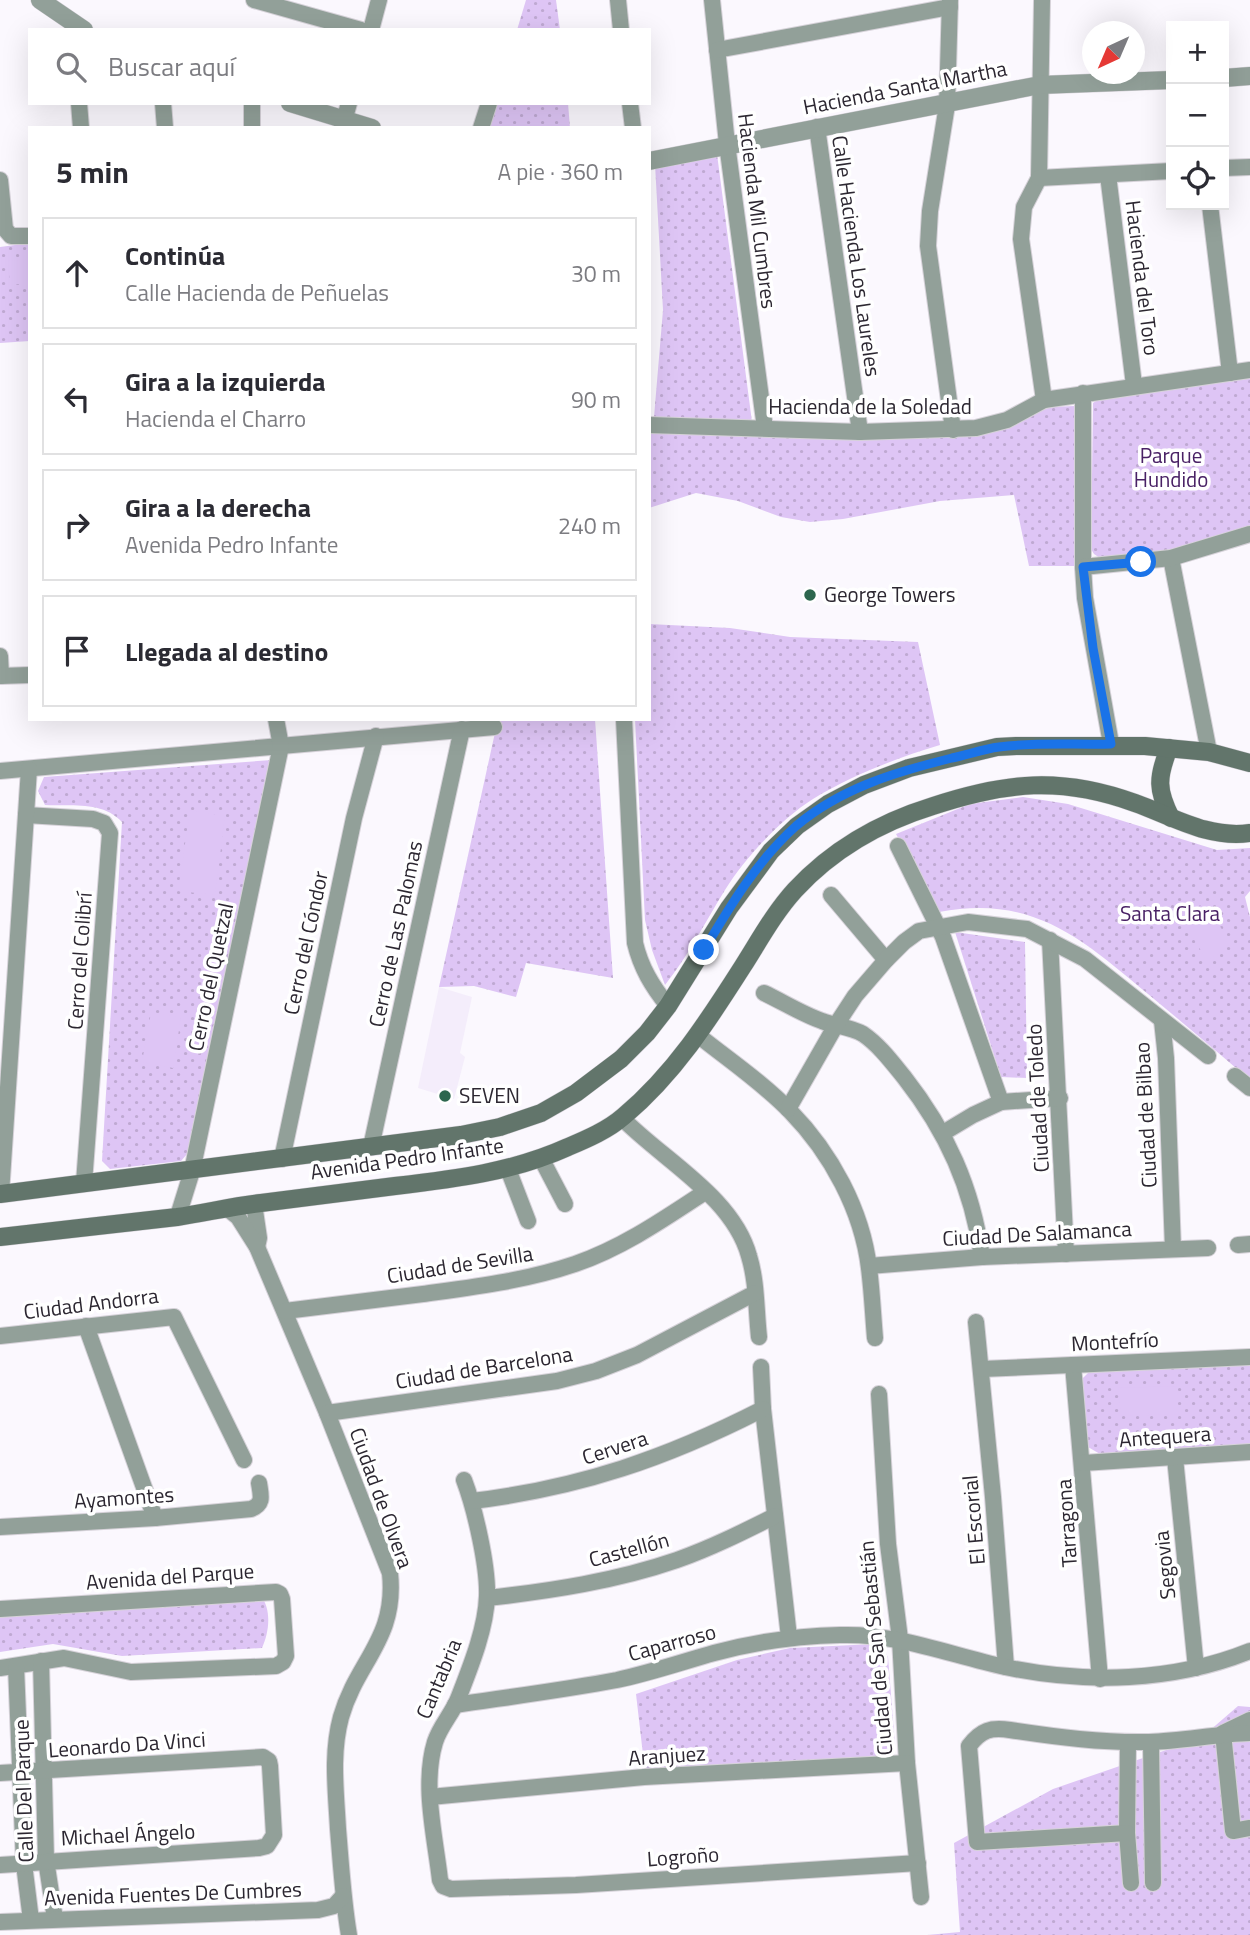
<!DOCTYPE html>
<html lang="es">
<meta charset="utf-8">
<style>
body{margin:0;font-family:"Titillium Web",sans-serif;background:#f7f7f7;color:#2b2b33}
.controls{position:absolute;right:21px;top:21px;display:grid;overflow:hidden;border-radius:0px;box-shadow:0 7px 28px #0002}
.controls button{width:63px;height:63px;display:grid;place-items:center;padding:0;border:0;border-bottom:2px solid #e1e1e2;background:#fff;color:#2b2b33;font:35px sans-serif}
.compass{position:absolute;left:1082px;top:21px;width:63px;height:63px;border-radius:50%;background:#fff;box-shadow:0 7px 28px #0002;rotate:224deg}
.stop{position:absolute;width:21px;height:21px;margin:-16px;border:5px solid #1a73e8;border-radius:50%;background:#fff}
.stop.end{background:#1a73e8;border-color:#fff;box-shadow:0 2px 7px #0008}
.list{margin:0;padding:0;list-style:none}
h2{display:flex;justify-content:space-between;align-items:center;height:91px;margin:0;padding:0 28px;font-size:30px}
h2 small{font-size:23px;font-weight:400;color:#7c7c81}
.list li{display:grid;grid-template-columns:46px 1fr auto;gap:21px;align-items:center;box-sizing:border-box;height:112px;margin:0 14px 14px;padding:0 14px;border:2px solid #e1e1e2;border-radius:0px}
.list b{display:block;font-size:26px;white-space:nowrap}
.list p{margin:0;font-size:23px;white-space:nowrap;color:#7c7c81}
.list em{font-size:23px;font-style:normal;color:#7c7c81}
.icon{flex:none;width:38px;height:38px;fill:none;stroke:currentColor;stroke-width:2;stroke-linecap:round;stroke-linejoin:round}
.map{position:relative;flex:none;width:1250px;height:1935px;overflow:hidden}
.search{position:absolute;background:#fff;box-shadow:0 7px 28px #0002;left:28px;top:28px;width:623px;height:77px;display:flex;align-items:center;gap:18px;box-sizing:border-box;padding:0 24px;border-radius:0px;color:#7c7c81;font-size:26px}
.panel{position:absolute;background:#fff;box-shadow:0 7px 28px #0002;left:28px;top:126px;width:623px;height:595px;border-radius:0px}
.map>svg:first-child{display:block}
.built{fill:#f4edfb}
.grass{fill:url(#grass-dots)}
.pitch{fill:#dec5f5}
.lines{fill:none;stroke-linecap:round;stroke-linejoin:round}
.minor-casing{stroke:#d6d2d9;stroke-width:18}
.tertiary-casing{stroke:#d6d2d9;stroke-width:19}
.secondary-casing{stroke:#d6d2d9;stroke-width:19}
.minor{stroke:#92a099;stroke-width:16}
.tertiary{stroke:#92a099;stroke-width:18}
.secondary{stroke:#62756b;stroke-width:18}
.route{stroke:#1a73e8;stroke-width:9}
.poi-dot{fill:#2d664e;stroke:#fff;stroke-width:2.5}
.labels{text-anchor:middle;stroke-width:7;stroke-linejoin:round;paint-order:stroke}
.street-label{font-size:21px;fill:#2c2731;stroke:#fff}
.park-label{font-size:21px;fill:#492165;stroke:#fff}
.poi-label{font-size:21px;fill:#2c2731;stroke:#fff;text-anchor:start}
</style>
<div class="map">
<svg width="1250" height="1935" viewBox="0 0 1250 1935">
<defs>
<pattern id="grass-dots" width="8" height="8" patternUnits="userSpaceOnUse" patternTransform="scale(1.75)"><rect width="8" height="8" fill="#dec5f5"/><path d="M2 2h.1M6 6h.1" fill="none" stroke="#bfa9d2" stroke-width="1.8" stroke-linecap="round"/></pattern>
</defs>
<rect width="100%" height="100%" fill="#fbf8fe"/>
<!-- built -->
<polygon class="built" points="439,987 472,997 460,1053 465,1057 454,1099 418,1088"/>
<!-- grass -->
<g class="grass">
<polygon points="526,0 556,0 560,30 517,30"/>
<polygon points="496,103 568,103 570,128 488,128"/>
<polygon points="717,154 752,422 654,417 663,310 655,164"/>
<polygon points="30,243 30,341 0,343 0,247"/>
<polygon points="1250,378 1250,526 1187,549 1100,558 1094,554 1091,549 1093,403 1099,399"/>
<polygon points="1075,406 1074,566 1029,566 1014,495 940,501 843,519 810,522 781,517 738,501 696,493 649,508 649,433 837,439 980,434 1051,407"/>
<path d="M649,624L730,628L790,637L918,642L940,745C897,758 852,775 813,799C781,819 745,858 725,890C705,922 689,955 665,985L652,950L645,920L635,719H649Z"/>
<polygon points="498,719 595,719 613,978 526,963 516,997 474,986 439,987"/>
<path d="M272,760L188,1153L181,1161L110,1169L102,1161L122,822C103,801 72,806 45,805L38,791L44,777Z"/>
<path d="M1023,797L1068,804L1217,850L1250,848V891L1245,897L1250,917V1080C1216,1051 1182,1022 1148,994C1081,938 1032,894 939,912L896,834L970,804Z"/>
<polygon points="955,932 1025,942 1027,1078 1001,1077"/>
<polygon points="1250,1363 1250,1445 1100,1454 1088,1447 1082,1379 1092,1369"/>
<path d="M261,1596C272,1610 269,1633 262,1648L122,1656L53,1644L0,1652V1616Z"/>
<polygon points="875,1644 882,1647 888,1657 895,1746 889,1754 880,1757 645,1772 636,1694 737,1660 790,1648"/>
<polygon points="1238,1706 1250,1707 1250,1935 927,1935 960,1932 954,1843 1053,1789 1201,1738"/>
</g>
<!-- pitch -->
<g class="pitch">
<polygon points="30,259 30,283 10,285 8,261"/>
<polygon points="190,810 225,816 215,895 178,891"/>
<polygon points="1204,903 1232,944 1207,961 1182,919"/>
<polygon points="151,1012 181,1017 173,1068 142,1062"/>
<polygon points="1177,1386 1177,1414 1121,1416 1118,1388"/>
</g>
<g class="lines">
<defs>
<g id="minor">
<polyline points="254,0 361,30"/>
<polyline points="618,0 621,30"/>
<polyline points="712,0 727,144 765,428"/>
<polyline points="950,0 947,105 930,211 928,246 953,430"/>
<polyline points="371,30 379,0"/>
<polyline points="717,50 950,7"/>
<polyline points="79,103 81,128"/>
<polyline points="163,103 165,128"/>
<polyline points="252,103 252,128"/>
<polyline points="630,103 633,128"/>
<polyline points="817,127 860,432"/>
<polyline points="342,128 349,103"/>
<polyline points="481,128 489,103"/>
<polyline points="1224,168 1250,167"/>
<polyline points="1108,175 1134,385"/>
<polyline points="1039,178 1024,207 1021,239 1044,400"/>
<polyline points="1039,178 1042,0"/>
<polyline points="1039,178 1171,171"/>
<polyline points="0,180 5,229 11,236 30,236"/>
<polyline points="1210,205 1230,373"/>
<polyline points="1083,393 1083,567 1085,598 1111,744"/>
<polyline points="649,425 860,432 976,428 1007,420 1044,400 1250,370"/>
<polyline points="1171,558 1209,752"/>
<polyline points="1083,567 1171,558 1250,534"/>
<polyline points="0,656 1,676"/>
<polyline points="0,676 30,675"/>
<path d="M624,719L635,943C641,968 652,986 668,1006"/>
<polyline points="0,771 494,727"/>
<polyline points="26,815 93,819 104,823 110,833 84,1183"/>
<polyline points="898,846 943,937 1001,1102"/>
<polyline points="831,895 886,960"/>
<polyline points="1050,940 1066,1254"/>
<path d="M764,993C783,1002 802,1014 822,1021C835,1026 851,1027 863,1034C879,1045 891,1061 904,1077C947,1132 972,1187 982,1257"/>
<polyline points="1162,1021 1166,1058 1173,1249"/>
<path d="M699,1036C729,1060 763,1083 790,1111C831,1153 862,1210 869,1268C872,1291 873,1315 875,1338"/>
<polyline points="1235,1076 1250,1088"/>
<polyline points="788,1109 836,1025 855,996 886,960 904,942 919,931 968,922 1027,929 1085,959 1208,1056"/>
<path d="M622,1118C663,1160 733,1197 749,1256C757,1282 756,1310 759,1337"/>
<polyline points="943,1133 973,1115 1001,1102 1060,1098"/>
<polyline points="371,1147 462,729"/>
<polyline points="541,1158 565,1204"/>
<polyline points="282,1159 354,818 376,736"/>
<polyline points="508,1169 528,1221"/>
<polyline points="1,1194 29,769"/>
<polyline points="254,1204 259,1238 257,1247"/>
<path d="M228,1209L238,1217L257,1247L327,1413L390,1573C397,1639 357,1661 341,1717C331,1754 336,1791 338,1829C341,1864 343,1900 349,1935"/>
<polyline points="178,1216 192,1171 281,746 276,719"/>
<polyline points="1238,1245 1250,1244"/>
<polyline points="869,1266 982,1257 1208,1248"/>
<path d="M285,1311C331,1305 377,1300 423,1294C474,1287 525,1281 575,1264C622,1248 664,1219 705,1192"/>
<polyline points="976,1322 993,1497 1006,1667"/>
<polyline points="86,1326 155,1518"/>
<polyline points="0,1336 174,1317 244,1460"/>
<polyline points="1073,1365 1100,1679"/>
<polyline points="761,1367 763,1409 789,1637"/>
<polyline points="982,1369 1250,1357"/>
<polyline points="879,1394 888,1544 900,1639 907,1763 921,1897"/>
<polyline points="327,1413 557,1381 596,1371 637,1355 755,1293"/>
<polyline points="1175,1458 1196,1668"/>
<polyline points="1083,1463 1250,1452"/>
<path d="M464,1480C475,1509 488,1566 487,1596C486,1629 470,1668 458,1699C452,1714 440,1726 435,1742C422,1785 435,1836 440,1880L443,1886L451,1889L576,1885L918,1863"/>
<path d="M472,1501C580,1488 667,1458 763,1409"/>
<path d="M0,1527L155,1518L251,1509C264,1504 261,1496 259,1483"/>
<path d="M487,1598C551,1591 616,1581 677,1560C711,1548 743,1532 775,1516"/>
<polyline points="0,1609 276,1592 280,1594 282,1599 286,1656 283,1662 276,1666 131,1672 64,1658 0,1668"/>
<polyline points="41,1661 46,1860 55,1919"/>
<polyline points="16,1666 24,1864 31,1920"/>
<path d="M455,1705C509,1697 564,1690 617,1680C650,1673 682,1662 714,1653C755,1642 797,1636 840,1635C897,1633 950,1655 1005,1667C1086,1684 1173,1682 1250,1651"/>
<polyline points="1250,1720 1223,1733 1233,1831 1250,1828"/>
<polyline points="1151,1742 1153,1883"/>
<polyline points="0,1773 263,1757 269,1761 270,1766 274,1835 267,1846 259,1848 0,1865"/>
<polyline points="430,1797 644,1777 907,1763"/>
<polyline points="1127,1833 1128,1742"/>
<path d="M1131,1883L1127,1833L977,1842L969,1746C981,1730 991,1727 1010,1730C1056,1737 1102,1743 1149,1742C1183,1741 1216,1734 1250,1733"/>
<polyline points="0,1922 318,1910 334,1906 343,1896"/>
</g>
<g id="tertiary">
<polyline points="40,0 84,30"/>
<polyline points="1224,78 1250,76"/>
<polyline points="290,103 372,128"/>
<polyline points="649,161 1040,85 1171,80"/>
</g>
<g id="secondary">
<path d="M1169,748C1157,778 1157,790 1171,818"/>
<polyline points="0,1194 461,1135 500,1127 541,1113 576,1093 621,1059 647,1033 668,1006 729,908 771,851 797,826 828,804 864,785 909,768 997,747 1016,746 1145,746 1209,752 1250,763"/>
<path d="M0,1237C59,1230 118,1224 177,1217C205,1213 233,1206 261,1203C306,1197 351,1192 395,1186C455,1179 513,1172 568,1147C587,1139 608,1130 624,1116C674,1074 708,1021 743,966C759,941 774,913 795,890C832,850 881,822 933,806C1006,782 1061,776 1135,803C1172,816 1208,839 1250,833"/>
</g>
</defs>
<!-- minor casing -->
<use href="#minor" class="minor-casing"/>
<!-- tertiary casing -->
<use href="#tertiary" class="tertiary-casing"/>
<!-- secondary casing -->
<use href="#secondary" class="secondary-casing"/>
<!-- minor -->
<use href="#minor" class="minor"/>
<!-- tertiary -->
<use href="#tertiary" class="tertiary"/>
<!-- secondary -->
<use href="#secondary" class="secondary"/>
</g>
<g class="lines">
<!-- route -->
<path class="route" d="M704,950C730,906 757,861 796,826C841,788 896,772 952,758C967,755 983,749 999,747C1036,742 1074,745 1111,744L1093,648L1083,567L1141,562"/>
</g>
<!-- markers -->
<g class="poi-dot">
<circle cx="810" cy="595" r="7"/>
<circle cx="445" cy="1096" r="7"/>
</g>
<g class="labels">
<!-- street labels -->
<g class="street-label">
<text transform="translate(905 88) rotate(-11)" y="7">Hacienda Santa Martha</text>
<text transform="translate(757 211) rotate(83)" y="7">Hacienda Mil Cumbres</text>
<text transform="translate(856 256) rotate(82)" y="7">Calle Hacienda Los Laureles</text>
<text transform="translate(1142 278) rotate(83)" y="7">Hacienda del Toro</text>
<text x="870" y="414">Hacienda de la Soledad</text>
<text transform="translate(396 934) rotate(-78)" y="7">Cerro de Las Palomas</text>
<text transform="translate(306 943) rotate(-78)" y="7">Cerro del Cóndor</text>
<text transform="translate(80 961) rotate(-86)" y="7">Cerro del Colibrí</text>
<text transform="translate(211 977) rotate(-78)" y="7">Cerro del Quetzal</text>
<text transform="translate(1038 1098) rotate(-93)" y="7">Ciudad de Toledo</text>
<text transform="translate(1146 1115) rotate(-93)" y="7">Ciudad de Bilbao</text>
<text transform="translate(407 1159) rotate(-8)" y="7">Avenida Pedro Infante</text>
<text transform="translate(1037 1234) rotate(-3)" y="7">Ciudad De Salamanca</text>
<text transform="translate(460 1265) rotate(-9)" y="7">Ciudad de Sevilla</text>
<text transform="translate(91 1304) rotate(-7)" y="7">Ciudad Andorra</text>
<text transform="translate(1115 1342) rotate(-3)" y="7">Montefrío</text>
<text transform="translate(484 1368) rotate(-9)" y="7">Ciudad de Barcelona</text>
<text transform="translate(1165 1437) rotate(-4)" y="7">Antequera</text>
<text transform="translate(615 1448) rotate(-18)" y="7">Cervera</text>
<text transform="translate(124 1498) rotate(-4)" y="7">Ayamontes</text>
<text transform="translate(381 1498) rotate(70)" y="7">Ciudad de Olvera</text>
<text transform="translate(974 1520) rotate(-95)" y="7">El Escorial</text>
<text transform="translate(1067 1523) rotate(-94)" y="7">Tarragona</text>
<text transform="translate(629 1550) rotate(-15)" y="7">Castellón</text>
<text transform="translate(1165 1565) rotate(-96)" y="7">Segovia</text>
<text transform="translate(170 1577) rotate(-4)" y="7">Avenida del Parque</text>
<text transform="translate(672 1643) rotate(-15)" y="7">Caparroso</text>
<text transform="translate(876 1648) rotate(-95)" y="7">Ciudad de San Sebastián</text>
<text transform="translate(439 1679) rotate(-67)" y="7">Cantabria</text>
<text transform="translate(127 1745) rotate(-4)" y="7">Leonardo Da Vinci</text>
<text transform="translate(667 1756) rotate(-4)" y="7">Aranjuez</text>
<text transform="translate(24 1791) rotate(-92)" y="7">Calle Del Parque</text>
<text transform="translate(128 1835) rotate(-3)" y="7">Michael Ángelo</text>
<text transform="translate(683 1857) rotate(-4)" y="7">Logroño</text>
<text transform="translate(173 1894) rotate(-2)" y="7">Avenida Fuentes De Cumbres</text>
</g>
<!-- park labels -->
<g class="park-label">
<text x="1171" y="463">Parque<tspan x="1171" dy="24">Hundido</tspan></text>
<text x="1170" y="921">Santa Clara</text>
</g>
<!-- poi labels -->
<g class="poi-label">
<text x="824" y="602">George Towers</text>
<text x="459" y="1103">SEVEN</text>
</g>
</g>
</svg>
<div class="controls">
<button>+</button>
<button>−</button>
<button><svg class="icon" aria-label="locate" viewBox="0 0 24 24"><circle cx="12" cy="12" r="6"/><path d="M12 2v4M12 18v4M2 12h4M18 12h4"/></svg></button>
</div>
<svg class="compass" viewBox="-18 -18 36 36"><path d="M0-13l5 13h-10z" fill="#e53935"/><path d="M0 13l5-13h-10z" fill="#7c7c81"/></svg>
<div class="stop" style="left:1141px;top:562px"></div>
<div class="stop end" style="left:704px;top:950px"></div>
<div class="search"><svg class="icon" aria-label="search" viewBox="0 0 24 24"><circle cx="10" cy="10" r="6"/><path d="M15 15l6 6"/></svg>Buscar aquí</div>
<section class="panel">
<h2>5 min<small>A pie · 360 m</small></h2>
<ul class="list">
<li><svg class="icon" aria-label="ahead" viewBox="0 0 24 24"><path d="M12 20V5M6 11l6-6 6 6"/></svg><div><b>Continúa</b><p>Calle Hacienda de Peñuelas</p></div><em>30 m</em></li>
<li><svg class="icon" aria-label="left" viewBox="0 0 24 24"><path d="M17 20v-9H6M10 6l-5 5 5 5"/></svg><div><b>Gira a la izquierda</b><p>Hacienda el Charro</p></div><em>90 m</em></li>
<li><svg class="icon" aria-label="right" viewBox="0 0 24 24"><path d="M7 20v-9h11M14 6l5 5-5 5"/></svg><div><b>Gira a la derecha</b><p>Avenida Pedro Infante</p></div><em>240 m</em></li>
<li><svg class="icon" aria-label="arrive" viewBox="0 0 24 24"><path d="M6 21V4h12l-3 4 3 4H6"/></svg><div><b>Llegada al destino</b></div></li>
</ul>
</section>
</div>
